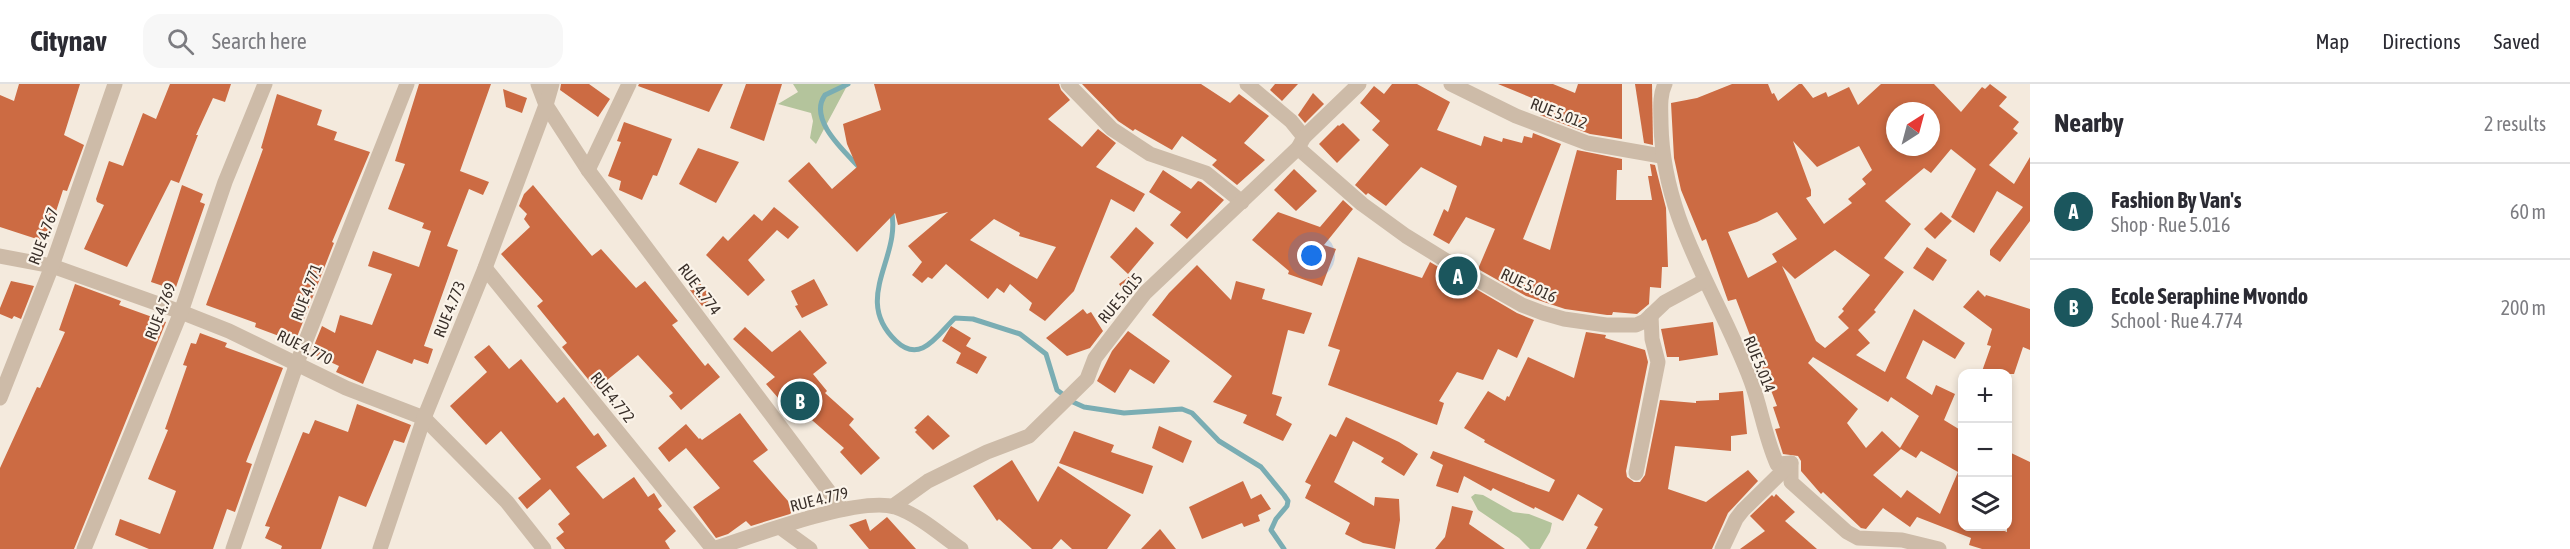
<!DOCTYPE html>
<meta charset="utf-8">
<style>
body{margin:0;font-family:"Asap Condensed",sans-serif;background:#f7f7f7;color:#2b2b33}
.controls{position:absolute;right:18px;bottom:18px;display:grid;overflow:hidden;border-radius:12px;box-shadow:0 3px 9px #0003}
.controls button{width:54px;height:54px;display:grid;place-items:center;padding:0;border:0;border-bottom:2px solid #e1e1e2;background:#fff;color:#2b2b33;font:30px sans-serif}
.compass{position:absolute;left:1886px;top:18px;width:54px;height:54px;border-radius:50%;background:#fff;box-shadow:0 3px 9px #0003;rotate:36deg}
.you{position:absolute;left:1312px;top:172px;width:21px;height:21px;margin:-15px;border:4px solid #fff;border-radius:50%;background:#1a73e8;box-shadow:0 0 0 9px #1a73e833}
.badge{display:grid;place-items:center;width:39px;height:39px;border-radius:50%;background:#1b565d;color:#fff;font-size:20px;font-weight:700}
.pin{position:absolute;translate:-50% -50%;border:3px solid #fff;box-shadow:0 2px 6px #0006}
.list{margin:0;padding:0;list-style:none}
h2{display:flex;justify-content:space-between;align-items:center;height:78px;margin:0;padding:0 24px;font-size:26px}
h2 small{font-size:20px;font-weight:400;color:#7c7c81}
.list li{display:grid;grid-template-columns:39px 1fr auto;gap:18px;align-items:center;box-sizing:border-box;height:96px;padding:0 24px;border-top:2px solid #e1e1e2}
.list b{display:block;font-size:22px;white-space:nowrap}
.list p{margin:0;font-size:20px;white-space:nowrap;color:#7c7c81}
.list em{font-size:20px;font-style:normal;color:#7c7c81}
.icon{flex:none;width:33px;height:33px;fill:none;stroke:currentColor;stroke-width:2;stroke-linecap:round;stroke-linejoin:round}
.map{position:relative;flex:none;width:2030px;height:465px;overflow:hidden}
header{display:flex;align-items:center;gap:36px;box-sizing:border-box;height:84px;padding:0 30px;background:#fff;border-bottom:2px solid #e1e1e2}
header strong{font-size:28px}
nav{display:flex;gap:33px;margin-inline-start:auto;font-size:21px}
.search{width:420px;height:54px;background:#f7f7f7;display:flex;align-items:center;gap:15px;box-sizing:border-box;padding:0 21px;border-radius:18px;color:#7c7c81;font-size:22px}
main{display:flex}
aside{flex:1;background:#fff}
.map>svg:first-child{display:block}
.green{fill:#b4c49c}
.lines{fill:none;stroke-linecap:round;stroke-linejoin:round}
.stream{stroke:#7aadb3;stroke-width:5}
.building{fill:#cc6b43;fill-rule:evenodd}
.minor{stroke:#cdbba8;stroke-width:15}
.labels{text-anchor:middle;stroke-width:4.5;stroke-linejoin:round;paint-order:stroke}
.street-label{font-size:16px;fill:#392f29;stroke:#fbf4ea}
</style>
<header>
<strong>Citynav</strong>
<div class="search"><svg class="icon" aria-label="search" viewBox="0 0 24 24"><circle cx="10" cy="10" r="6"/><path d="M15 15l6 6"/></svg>Search here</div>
<nav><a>Map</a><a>Directions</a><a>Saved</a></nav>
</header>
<main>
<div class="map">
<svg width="2030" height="465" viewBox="0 0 2030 465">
<rect width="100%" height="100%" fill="#f4eadd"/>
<!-- green -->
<g class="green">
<polygon points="793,0 848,0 816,60 810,54 813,37 811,29 778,20 798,8"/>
<polygon points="1475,410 1483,411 1513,428 1529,430 1552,439 1550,448 1540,465 1530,465 1519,454 1478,426 1471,413"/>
</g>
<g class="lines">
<!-- stream -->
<g class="stream">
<path d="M848,0L825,11C808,35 843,66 859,83"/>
<path d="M891,125C903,173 851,214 896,257C921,281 938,250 955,234L973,235L1020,250L1046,270L1057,306L1073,318L1084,323L1124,329L1182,325L1192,329L1219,357L1261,383L1284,411L1288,417L1287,422L1276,435L1271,446L1284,465"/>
</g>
</g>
<!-- building -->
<g class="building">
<polygon points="19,0 80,0 64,51 84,61 67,107 63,106 46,158 0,143 0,11 14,17"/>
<polygon points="170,0 231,0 225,18 213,14 196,51 198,51 179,99 171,96 127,183 84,165 104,121 97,118 96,115 109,77 123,82 143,29 156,35"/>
<polygon points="419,0 491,0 460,87 489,98 483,111 469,105 447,162 458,166 424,262 433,265 428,280 414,275 412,280 377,266 363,300 336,288 339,282 313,270 313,264 322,242 335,249 340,231 372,241 392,190 368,182 373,167 419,183 431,147 422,144 424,139 388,125 405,80 395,77"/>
<polygon points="561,0 589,0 610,15 598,33 560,6"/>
<polygon points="639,0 723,0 709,28 638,2"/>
<polygon points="746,0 782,0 764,57 730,44"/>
<path d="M874,0H1059L1061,6L1070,16L1048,35L1082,63L1098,45L1116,59L1096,83L1145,110L1134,128L1111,115L1074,207L1045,237L1029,226L1032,219L1010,200L1004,209L997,204L988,215L946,180L932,195L928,193L922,199L912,191L922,178L908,162L948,128L898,141L895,129L857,168L788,97L809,78L832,105L857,83L847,60L843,40L881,26ZM994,135L1020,149L1019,152L1056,163L1037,195L970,156Z"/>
<polygon points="1082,0 1201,0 1230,19 1239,10 1269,32 1244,59 1265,76 1237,101 1212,81 1217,76 1182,52 1172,66 1135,45 1133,47 1118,37"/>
<polygon points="1275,0 1298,0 1282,17 1270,6"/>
<polygon points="1392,0 1417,0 1450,18 1437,46 1481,62 1484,52 1502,58 1503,54 1522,59 1524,52 1532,54 1533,49 1561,60 1523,155 1550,166 1577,66 1622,75 1622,86 1617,86 1616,116 1652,116 1648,92 1652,92 1650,80 1655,81 1666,124 1668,183 1662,183 1661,204 1650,203 1649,220 1637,230 1613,228 1612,231 1607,231 1565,225 1526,212 1478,185 1495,145 1466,133 1449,160 1433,151 1444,125 1448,128 1457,102 1421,83 1386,122 1368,109 1366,111 1355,101 1389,61 1372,46 1380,37 1360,19 1374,2 1384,10"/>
<polygon points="1498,0 1553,0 1575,9 1578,0 1622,0 1622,55 1590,50 1540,31 1544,19"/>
<polygon points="1635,0 1652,0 1653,61 1644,59"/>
<path d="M1732,0H1768L1772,10L1774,9L1778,17L1799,0H1802L1813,14L1826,8L1828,13L1849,3L1858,21L1881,0H1934L1961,28L1982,3L1985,5L1990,0L2007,13L1999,22L2019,38L2013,45L2018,49L1989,81L2014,100L2030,73V137L2000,178L1990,171V166L2023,123L1997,107L1974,149L1951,133L1976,85L1951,65L1931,89L1924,84L1885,117L1911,140L1884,174L1904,188L1874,226L1876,228L1858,246L1870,259L1856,271L1885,288L1914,225L1965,259L1955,275L1923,256L1906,294L1932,311L1936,301L1955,310L1944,336L1962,347V442H1992L2007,448V367L2030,378V465H1982L1969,461L1971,454L1917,433L1910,443L1883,424L1866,445L1861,444L1823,408L1821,410L1801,387V377L1798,372L1783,370L1775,345L1780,344L1773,323L1777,322L1736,215L1728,217L1706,155L1702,157L1681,106L1674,74L1671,19L1697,14ZM1895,27H1931V63H1895ZM1793,57L1817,83L1859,62L1872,86L1862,95L1866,100L1848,115L1852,119L1824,140L1806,114L1811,112V106ZM1777,128L1797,155L1772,170L1777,178L1748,194L1728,148L1757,138ZM1835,166L1870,191L1842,225L1844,227L1838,233L1849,244L1825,264L1816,257L1782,182L1795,195ZM1813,273L1888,318L1891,313L1919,332L1900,364L1882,347L1866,364L1847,339L1858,325L1808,279ZM1901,365L1916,374L1921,367L1958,388L1940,430L1907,406L1901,414L1873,391Z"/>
<polygon points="503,5 527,14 522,29 506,23"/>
<polygon points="1313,9 1324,20 1305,39 1298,31"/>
<polygon points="277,10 322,26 317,41 337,48 334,56 370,68 332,158 334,159 295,258 255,243 256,239 206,221 263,65 261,64"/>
<polygon points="624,38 672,55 657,92 653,91 642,116 619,106 621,97 608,92 621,58 617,57"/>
<polygon points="1343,39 1360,56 1337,79 1319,60 1338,41 1339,42"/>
<polygon points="698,64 739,78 716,119 679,100"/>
<polygon points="1294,85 1317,107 1296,127 1274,106"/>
<polygon points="1163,86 1191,105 1198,97 1201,98 1224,116 1187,155 1170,141 1181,128 1149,108"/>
<polygon points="182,101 203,110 200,118 205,120 175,206 151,198"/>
<polygon points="533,101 592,172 601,165 636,204 645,197 678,237 672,241 705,282 708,279 720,293 681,326 669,312 673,309 638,271 596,305 562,263 567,259 537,222 543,217 501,170 530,143 524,135 527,130 519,122 524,110"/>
<polygon points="1343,116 1353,125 1324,161 1336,165 1322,202 1288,190 1289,187 1252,156 1278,128 1320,143"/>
<polygon points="774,123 799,143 788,155 777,146 748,176 765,196 748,212 706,171 723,152 728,157 754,130 762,137"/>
<polygon points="1941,128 1952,137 1935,155 1924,145"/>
<polygon points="1136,143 1154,159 1128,190 1110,173"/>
<polygon points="1927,163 1947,176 1933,197 1913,184"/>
<polygon points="1358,173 1422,194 1430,178 1517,229 1534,236 1517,274 1498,265 1483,296 1457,288 1439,317 1444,319 1437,341 1328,301 1340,266 1328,262"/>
<polygon points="1197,181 1231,216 1236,197 1265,205 1262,215 1312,229 1304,250 1288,246 1272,310 1282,313 1276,331 1292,340 1283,357 1243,339 1247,331 1213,318 1232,292 1152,231 1169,209"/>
<polygon points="1130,192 1138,202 1128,213 1119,200"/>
<polygon points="814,195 828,221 802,234 795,222 798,221 791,207"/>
<polygon points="11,197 34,202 21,235 14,232 12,235 0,230 0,224"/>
<polygon points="699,198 712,214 702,222 690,206"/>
<polygon points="75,200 121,217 119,221 166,238 74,465 0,465 0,384 37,303 40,304 65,248 59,246"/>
<polygon points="1978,206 1985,213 1986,211 2030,225 2030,266 2023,263 2014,290 1981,290 1991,262 1987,261 1992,245 1963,223"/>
<polygon points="1083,225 1087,230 1091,228 1103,247 1090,264 1067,272 1046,254"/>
<polygon points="1713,238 1718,271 1679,277 1679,273 1667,273 1661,245"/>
<polygon points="951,242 971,254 966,262 987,273 977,290 956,279 961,269 942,257"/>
<polygon points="745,243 772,268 800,246 827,279 813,290 827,307 825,309 854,335 849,341 880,374 861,391 840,368 844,364 805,330 803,331 792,318 786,323 766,300 775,293 733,255"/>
<polygon points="1128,247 1170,277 1154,300 1130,285 1115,309 1097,297 1112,267"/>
<polygon points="1586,248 1606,251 1605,254 1645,266 1648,278 1626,387 1627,393 1634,398 1640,398 1645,391 1660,316 1696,319 1696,317 1719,316 1719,309 1743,307 1747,350 1731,352 1731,367 1675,362 1668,405 1706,418 1748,386 1758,397 1728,429 1712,465 1586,465 1598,443 1594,441 1603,425 1578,410 1563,437 1535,423 1534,425 1493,404 1491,407 1464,392 1458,409 1436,402 1443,381 1430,374 1433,367 1549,408 1555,396 1484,358 1485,356 1464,344 1488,307 1505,317 1507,312 1509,313 1528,273 1574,294"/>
<polygon points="200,249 227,259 225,263 283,284 246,378 252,380 235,428 227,425 213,465 149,465 115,451 120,435 160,450 176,407 148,395 168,346 165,345 187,282 183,281 191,259 196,260"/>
<polygon points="489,261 509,285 521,275 557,319 564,313 594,352 598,349 607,362 576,383 603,415 634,393 648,413 654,409 662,422 658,425 676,447 665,457 670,465 565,465 556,454 564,448 558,440 570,430 550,405 527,425 518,414 541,395 501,347 486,361 450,322 487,288 474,273"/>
<polygon points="357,320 411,341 404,359 394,356 366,423 339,412 321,465 281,465 282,462 265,454 270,443 265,442 303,348 309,350 315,336 348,348"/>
<polygon points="740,329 768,366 753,377 795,425 790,430 751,442 746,437 728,450 716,454 693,423 720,404 686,364 669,378 658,364 686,340 699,355 700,354 702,356"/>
<polygon points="928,331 950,352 933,366 915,348 917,346 914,344"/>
<polygon points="1346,333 1399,358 1418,370 1404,392 1381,378 1384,374 1353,357 1334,398 1374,422 1375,413 1399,415 1400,436 1395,465 1363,459 1345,450 1350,439 1305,414 1311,401 1305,398 1330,350 1336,353"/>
<polygon points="1159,342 1192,357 1183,379 1152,364"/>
<polygon points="1074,347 1114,361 1111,368 1153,382 1143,410 1059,379"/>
<polygon points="1012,376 1038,418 1058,382 1131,431 1107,465 1072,465 1061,455 1052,465 1032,465 999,435 997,437 973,402"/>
<polygon points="1243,397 1251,415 1261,410 1271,425 1258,431 1260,437 1244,443 1242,439 1202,455 1189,423"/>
<polygon points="1776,410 1795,428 1785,437 1817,465 1740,465 1765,447 1750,432 1772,411 1774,413"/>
<polygon points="1452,422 1473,427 1469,440 1505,465 1435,465 1445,453"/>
<polygon points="887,433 916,465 869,465 849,441 866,435 870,447"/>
<polygon points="1160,445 1176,465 1141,465"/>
</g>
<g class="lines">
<!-- minor -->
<g class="minor">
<polyline points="538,0 546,21 588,86 842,425"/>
<polyline points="1068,0 1112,45 1150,70 1206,89 1242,118"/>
<polyline points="1247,0 1291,37 1304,53"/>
<polyline points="1451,0 1516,32 1587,59 1661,72"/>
<path d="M1665,0C1659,12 1661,27 1661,40C1663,138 1718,209 1751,297C1761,324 1765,353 1777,380L1791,379V398L1847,448L1858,454L1902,456L1939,465"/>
<polyline points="1298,64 1362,120 1406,152 1471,192 1522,221 1543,229 1564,235 1606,241 1636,241 1645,237 1665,218 1704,197"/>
<polyline points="588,86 629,0"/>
<polyline points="0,172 52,182 181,228 229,247 346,304 424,334 507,418 544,465"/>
<polyline points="485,184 713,465"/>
<polyline points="0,314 52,182 115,0"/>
<polyline points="1636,389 1658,278 1652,255 1651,231"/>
<polyline points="893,422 928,397 987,368 1029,352 1087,295 1095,274 1145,209 1298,64 1304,53 1359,0"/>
<polyline points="781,444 810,465"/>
<polyline points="84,465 181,228 225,98 265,0"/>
<polyline points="233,465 297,279 407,0"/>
<polyline points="380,465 424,334 485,184 546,21 552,0"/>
<path d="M713,465C753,452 858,412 895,423C919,431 941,451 961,465"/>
<polyline points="1722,465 1736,435 1743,426 1791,379"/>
</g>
</g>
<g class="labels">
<!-- street labels -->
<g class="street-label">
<text transform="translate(1559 29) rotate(21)" y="6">RUE 5.012</text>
<text transform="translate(43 152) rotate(-70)" y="6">RUE 4.767</text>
<text transform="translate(1529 201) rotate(25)" y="6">RUE 5.016</text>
<text transform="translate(700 205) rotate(53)" y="6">RUE 4.774</text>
<text transform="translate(306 208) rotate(-69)" y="6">RUE 4.771</text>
<text transform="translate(1120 214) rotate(-50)" y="6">RUE 5.015</text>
<text transform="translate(449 225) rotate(-68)" y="6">RUE 4.773</text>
<text transform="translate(160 227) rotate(-69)" y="6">RUE 4.769</text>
<text transform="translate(305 263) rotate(26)" y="6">RUE 4.770</text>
<text transform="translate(1760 280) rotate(68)" y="6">RUE 5.014</text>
<text transform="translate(613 313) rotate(51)" y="6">RUE 4.772</text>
<text transform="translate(819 415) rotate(-14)" y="6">RUE 4.779</text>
</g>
</g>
</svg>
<div class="controls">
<button>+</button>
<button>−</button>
<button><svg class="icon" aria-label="layers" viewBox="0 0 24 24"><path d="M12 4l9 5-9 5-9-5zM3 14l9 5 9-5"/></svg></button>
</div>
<svg class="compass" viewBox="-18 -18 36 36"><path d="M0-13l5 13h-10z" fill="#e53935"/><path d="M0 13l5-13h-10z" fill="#7c7c81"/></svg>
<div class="you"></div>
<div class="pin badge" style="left:1458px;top:192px">A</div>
<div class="pin badge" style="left:800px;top:317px">B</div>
</div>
<aside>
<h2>Nearby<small>2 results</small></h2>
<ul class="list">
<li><span class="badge">A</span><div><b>Fashion By Van's</b><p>Shop · Rue 5.016</p></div><em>60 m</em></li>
<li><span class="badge">B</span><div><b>Ecole Seraphine Mvondo</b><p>School · Rue 4.774</p></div><em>200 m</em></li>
</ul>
</aside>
</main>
